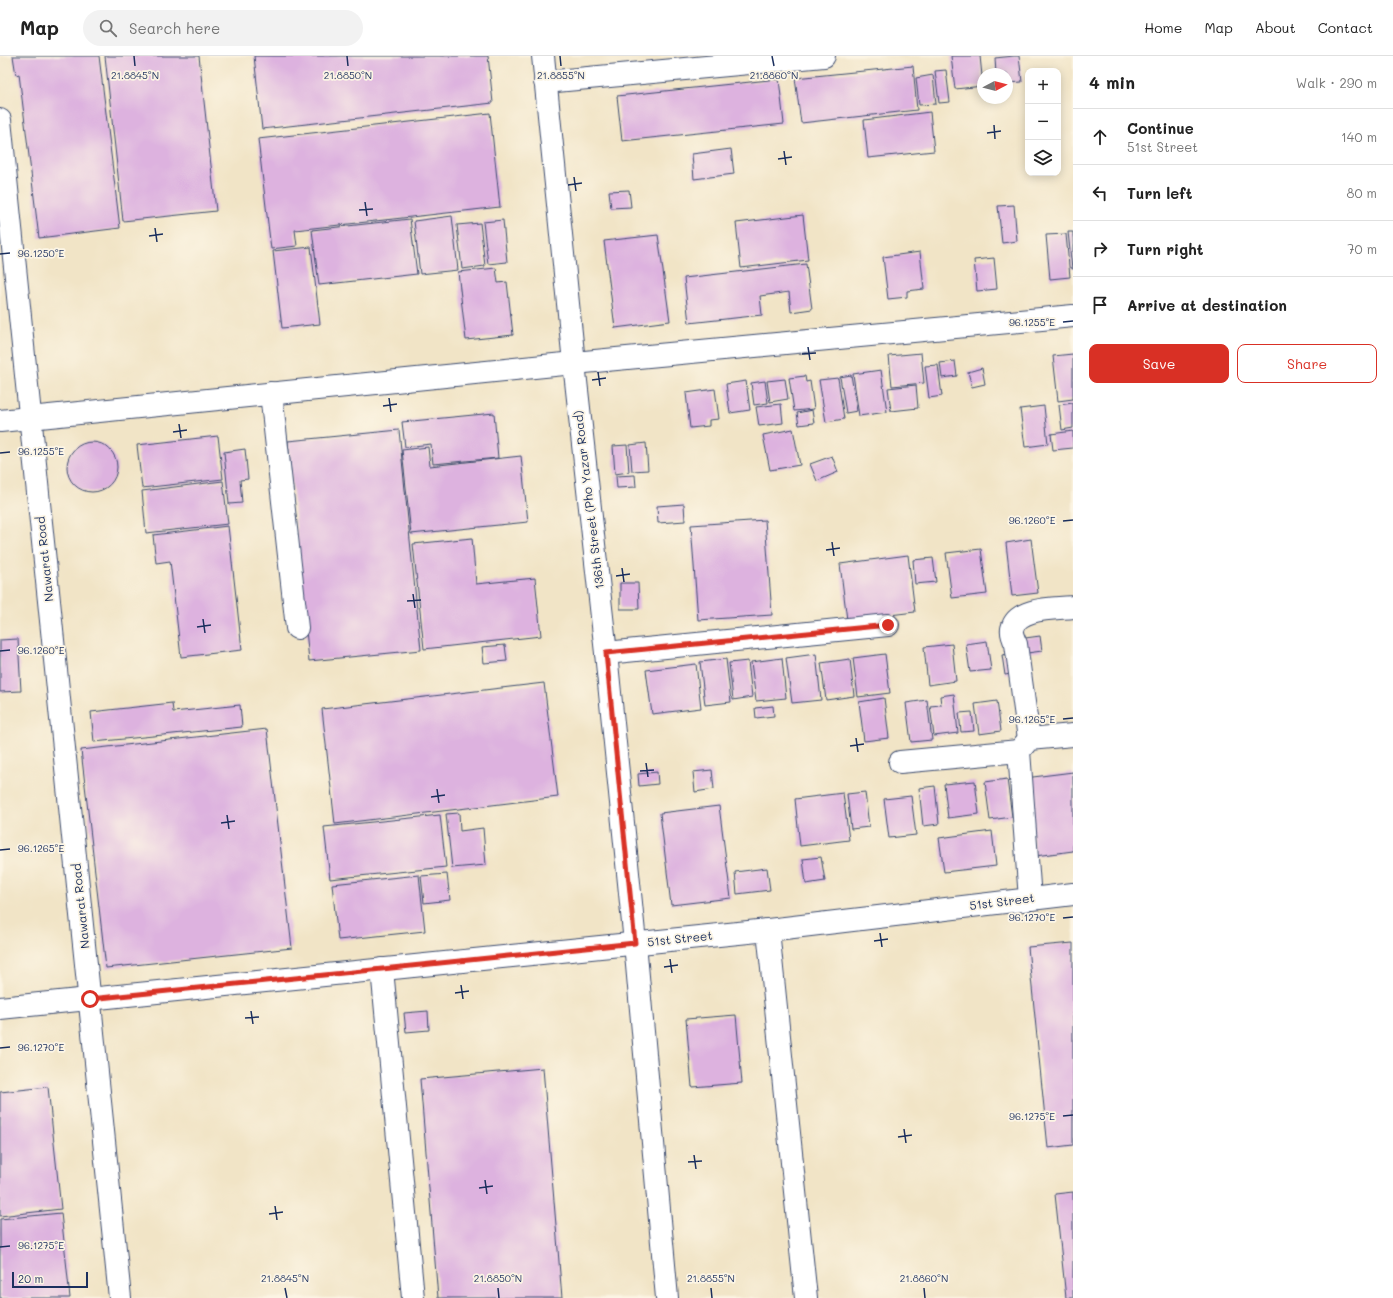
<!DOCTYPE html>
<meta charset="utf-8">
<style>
body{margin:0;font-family:Mali,sans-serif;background:#f2f2f2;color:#222}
.controls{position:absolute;right:12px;top:12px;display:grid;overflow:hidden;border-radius:8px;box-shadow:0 2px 10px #0003}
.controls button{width:36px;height:36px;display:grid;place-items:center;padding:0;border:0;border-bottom:1px solid #e0e0e0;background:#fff;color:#222;font:20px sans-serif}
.compass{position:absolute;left:977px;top:12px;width:36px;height:36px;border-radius:50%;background:#fff;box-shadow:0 2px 10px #0003;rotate:83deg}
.scale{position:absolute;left:12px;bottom:10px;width:76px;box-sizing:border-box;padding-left:4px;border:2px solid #1b2f5e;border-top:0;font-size:11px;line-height:14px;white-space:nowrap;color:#1b2f5e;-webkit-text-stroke:3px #fcf5e5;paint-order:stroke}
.stop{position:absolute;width:12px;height:12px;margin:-9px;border:3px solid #d93025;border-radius:50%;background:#fff}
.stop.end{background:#d93025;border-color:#fff;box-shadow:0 1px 4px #0008}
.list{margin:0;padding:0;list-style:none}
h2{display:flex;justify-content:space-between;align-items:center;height:52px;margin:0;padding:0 16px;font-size:17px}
h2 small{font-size:13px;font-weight:400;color:#767676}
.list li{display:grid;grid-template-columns:26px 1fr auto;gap:12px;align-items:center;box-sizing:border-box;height:56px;padding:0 16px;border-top:1px solid #e0e0e0}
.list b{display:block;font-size:15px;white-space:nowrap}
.list p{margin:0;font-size:13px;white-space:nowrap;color:#767676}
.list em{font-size:13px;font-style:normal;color:#767676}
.actions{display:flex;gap:8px;padding:12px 16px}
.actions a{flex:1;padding:9px 0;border:1px solid #d93025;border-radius:8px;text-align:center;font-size:14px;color:#d93025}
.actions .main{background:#d93025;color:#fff}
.icon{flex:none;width:22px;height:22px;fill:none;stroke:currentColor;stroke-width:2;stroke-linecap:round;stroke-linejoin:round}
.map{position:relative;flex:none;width:1073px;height:1242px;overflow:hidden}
header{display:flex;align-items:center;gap:24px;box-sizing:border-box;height:56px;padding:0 20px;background:#fff;border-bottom:1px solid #e0e0e0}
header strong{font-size:19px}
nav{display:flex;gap:22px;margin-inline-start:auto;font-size:14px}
.search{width:280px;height:36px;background:#f2f2f2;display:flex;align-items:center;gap:10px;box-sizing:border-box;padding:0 14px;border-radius:22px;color:#767676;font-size:15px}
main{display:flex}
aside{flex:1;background:#fff}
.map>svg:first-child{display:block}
.building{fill:#ddb2df}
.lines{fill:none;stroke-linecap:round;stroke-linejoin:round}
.minor-casing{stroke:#3b4a6e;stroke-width:24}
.minor{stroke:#fff;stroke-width:22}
.route{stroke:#d93025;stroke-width:5}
.ticks{fill:none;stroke:#1b2f5e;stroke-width:1.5}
.labels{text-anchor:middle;stroke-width:3.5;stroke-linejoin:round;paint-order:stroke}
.street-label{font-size:12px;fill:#1b2f5e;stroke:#fcf5e5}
.ticks-label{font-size:10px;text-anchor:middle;fill:#1b2f5e;stroke:#fcf5e5;stroke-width:3.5;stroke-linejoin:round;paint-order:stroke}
</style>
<header>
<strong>Map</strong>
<div class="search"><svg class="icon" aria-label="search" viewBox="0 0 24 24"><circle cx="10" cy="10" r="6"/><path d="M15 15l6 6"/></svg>Search here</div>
<nav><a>Home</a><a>Map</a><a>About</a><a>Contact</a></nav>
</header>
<main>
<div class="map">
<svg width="1073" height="1242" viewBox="0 0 1073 1242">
<rect width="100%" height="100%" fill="#fcf5e5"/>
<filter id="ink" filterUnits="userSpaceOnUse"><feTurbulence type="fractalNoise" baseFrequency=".025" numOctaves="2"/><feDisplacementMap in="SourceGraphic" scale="8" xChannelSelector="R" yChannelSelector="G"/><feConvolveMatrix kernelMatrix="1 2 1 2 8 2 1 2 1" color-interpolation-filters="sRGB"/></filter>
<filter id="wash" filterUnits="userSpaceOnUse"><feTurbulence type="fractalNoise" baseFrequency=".012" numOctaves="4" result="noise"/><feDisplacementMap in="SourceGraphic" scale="16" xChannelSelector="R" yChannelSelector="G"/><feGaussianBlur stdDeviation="0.9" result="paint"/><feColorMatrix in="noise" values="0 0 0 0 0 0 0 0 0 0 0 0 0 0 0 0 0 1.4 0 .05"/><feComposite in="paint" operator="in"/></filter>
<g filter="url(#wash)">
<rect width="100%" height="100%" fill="#f1e4c6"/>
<g id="blocks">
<!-- building -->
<g class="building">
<polygon points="13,0 99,0 120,172 39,182 19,18 16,19"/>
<polygon points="105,0 199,0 216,155 123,165"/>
<polygon points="254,0 488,0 493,47 262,73"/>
<polygon points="951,0 980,0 983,30 955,33"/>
<polygon points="1014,0 1019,0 1022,26 1007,27 1007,18 996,18 995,2"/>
<polygon points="913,10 917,54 801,67 795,22"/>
<polygon points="946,14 950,46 939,47 935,15"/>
<polygon points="933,19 936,48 919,49 916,22"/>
<polygon points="779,23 784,68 622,85 617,40"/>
<polygon points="930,56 934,95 868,102 864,64"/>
<polygon points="490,57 500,151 295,174 297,190 271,193 258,83"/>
<polygon points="731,93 734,118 694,123 692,98"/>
<polygon points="629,134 631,151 611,152 609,135"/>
<polygon points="1014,149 1017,185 1002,187 998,150"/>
<polygon points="803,159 808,204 741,212 736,167"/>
<polygon points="452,160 458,214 420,218 414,165"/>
<polygon points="410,163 417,218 319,229 312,174"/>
<polygon points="503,164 507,206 488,208 483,166"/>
<polygon points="480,167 485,210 462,213 457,169"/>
<polygon points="1068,176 1073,176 1073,213 1072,213"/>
<polygon points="1066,178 1070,221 1050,223 1046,179"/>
<polygon points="658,179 670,265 615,272 604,185"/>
<polygon points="311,191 320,268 282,272 273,195"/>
<polygon points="920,196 924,233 907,235 907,241 888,243 883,201"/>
<polygon points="994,202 997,233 977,235 974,204"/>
<polygon points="806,208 812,253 791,256 789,236 760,240 762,259 689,267 684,222"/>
<polygon points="496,212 498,227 507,226 513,279 466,284 458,216"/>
<polygon points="921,297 924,327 892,330 889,300"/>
<polygon points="1073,298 1073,343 1058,345 1053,300"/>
<polygon points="955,305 957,320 942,322 940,307"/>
<polygon points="938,309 942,340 929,342 925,310"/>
<polygon points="982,312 985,328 972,331 968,316"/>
<polygon points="881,314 887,356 859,360 853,318"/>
<polygon points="851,319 857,355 846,357 840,321"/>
<polygon points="805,320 806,326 810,325 814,353 794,355 789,322"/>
<polygon points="838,322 844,363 826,366 819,324"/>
<polygon points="785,323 788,343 770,346 767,325"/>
<polygon points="746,325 750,354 730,357 726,328"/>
<polygon points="765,325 768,347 754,349 751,327"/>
<polygon points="916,329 918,352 891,355 888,332"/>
<polygon points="715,333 719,363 709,364 709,370 690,372 686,337"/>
<polygon points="1073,347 1073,372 1062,374 1059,349"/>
<polygon points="781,348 783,367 759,370 756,351"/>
<polygon points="1044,350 1048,388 1025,391 1020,353"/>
<polygon points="812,354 814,367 799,369 797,357"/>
<polygon points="494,357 498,402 433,408 431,388 405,391 402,366"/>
<polygon points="793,373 800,409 770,414 763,379"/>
<polygon points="399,374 421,594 309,605 288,385"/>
<polygon points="1073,375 1073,392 1053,394 1051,378"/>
<polygon points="218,380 223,423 142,432 137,389"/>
<circle cx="92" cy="411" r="25"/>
<polygon points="646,387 648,414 632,415 630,389"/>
<polygon points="627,389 629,416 615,418 613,390"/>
<polygon points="428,391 430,410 521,400 528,466 411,478 402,394"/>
<polygon points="245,393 248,423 240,424 242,447 229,448 224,396"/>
<polygon points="832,400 838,416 817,425 810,408"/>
<polygon points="635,419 636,431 617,432 616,420"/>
<polygon points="223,425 228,468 146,477 142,435"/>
<polygon points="684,448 685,465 658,467 657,450"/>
<polygon points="765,464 772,559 698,564 691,469"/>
<polygon points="228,470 242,594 181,601 170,505 156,507 153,479"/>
<polygon points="472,482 476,528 535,522 541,580 424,593 413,488"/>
<polygon points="1031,483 1038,537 1012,540 1006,487"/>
<polygon points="981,493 987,538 952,542 946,497"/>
<polygon points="908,499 915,556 847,564 840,508"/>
<polygon points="933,502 936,526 915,528 913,504"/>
<polygon points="620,527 638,527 639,553 620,553"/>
<polygon points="1040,580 1042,595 1020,598 1018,583"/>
<polygon points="18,583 21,635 0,636 0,584"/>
<polygon points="987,585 991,614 970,616 966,588"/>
<polygon points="952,588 956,625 928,629 924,591"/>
<polygon points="505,589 507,605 484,607 482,591"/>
<polygon points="1015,597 1017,617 1005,619 1002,599"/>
<polygon points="816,598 821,644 792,647 786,602"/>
<polygon points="885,598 890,637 858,641 853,602"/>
<polygon points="782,602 786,642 756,645 751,606"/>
<polygon points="726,603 731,646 705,649 700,606"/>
<polygon points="850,603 854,640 826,644 821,607"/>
<polygon points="748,605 752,641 733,644 729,607"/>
<polygon points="696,608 701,652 652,658 646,614"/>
<polygon points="544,627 558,741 335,768 322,653"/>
<polygon points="954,638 958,677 934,680 930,650 941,649 940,640"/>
<polygon points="884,642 889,682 864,685 859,646"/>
<polygon points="927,644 932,684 911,686 906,647"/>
<polygon points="997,645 1001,675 979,678 975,648"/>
<polygon points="172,647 173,656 240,649 242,671 94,686 91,656"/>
<polygon points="773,650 774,660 756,662 755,652"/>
<polygon points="972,656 974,675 961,676 959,657"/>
<polygon points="267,673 292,892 106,912 81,694"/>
<polygon points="712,714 714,733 695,736 693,716"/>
<polygon points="657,716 658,728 639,730 638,718"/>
<polygon points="1073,716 1073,795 1035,800 1025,722"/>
<polygon points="1007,723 1012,761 990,764 985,726"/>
<polygon points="975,725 979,758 948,762 944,728"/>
<polygon points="935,730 939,768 923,770 919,732"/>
<polygon points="865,736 869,771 851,773 847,738"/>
<polygon points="843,737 849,784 800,790 795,743"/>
<polygon points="911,740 916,779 889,782 884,743"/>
<polygon points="719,750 731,842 671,849 660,757"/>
<polygon points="459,757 460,775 483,772 486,809 452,812 446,758"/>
<polygon points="440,759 446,811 330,823 324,771"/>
<polygon points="992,775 996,810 944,816 939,782"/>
<polygon points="821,801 825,825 806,828 803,803"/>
<polygon points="767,812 770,834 737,838 735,816"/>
<polygon points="447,818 450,844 424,847 421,820"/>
<polygon points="419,819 425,875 338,884 332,828"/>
<polygon points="1073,887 1073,1089 1048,1092 1028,891"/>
<polygon points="428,955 429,974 406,976 404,957"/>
<polygon points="736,959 742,1027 692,1031 686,963"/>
<polygon points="543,1012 562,1242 438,1242 420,1023"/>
<polygon points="48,1031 61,1153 0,1160 0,1036"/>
<polygon points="1073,1136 1073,1242 1066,1242 1055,1138"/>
<polygon points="61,1157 70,1242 0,1242 0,1163"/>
</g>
</g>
</g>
<g filter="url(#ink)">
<use href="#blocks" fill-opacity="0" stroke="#3b4a6e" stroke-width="1"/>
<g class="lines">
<defs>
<g id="minor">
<polyline points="543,0 574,307 606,597 635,887 667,1242"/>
<polyline points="545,26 824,0"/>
<polyline points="0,64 120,1242"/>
<polyline points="271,337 297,572"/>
<polyline points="0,365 574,307 1073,260"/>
<polyline points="606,597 888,569"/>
<path d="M1029,683L1016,588C1014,584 1011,577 1012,573C1017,551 1055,553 1073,551"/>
<polyline points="900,706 1019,695"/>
<polyline points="1030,843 1019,695 1029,683 1073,679"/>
<polyline points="768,874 806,1242"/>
<polyline points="382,913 413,1242"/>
<polyline points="0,952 768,874 1073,838"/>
</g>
</defs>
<!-- minor casing -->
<use href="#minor" class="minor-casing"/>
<!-- minor -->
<use href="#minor" class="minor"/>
</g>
</g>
<g class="lines" filter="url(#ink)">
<!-- route -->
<polyline class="route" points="90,943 635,887 606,597 888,569"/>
</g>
<!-- ticks -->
<path class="ticks" d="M134,0L135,10M347,0L348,10M560,0L561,10M772,0L774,10M994,69L995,83M987,77L1001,75M784,95L786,109M778,103L792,101M574,121L576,135M568,129L582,127M365,146L367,160M359,154L373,153M155,172L157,186M149,180L163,178M0,198L10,197M1063,266L1073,265M808,291L810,304M802,298L816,297M598,316L600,330M592,324L606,322M389,342L391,356M383,350L397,348M179,368L181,382M173,376L187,374M0,397L10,396M1063,465L1073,464M832,486L834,500M826,494L840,492M622,512L624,526M616,520L630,518M413,538L415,552M407,545L421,544M203,563L205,577M197,571L211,569M0,595L10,594M1063,663L1073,662M856,682L858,696M850,690L864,688M646,707L648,721M640,715L654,714M437,733L439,747M431,741L445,739M227,759L229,773M221,767L235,765M0,794L10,793M1063,862L1073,861M880,877L882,891M874,885L888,883M670,903L672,917M664,911L678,909M461,929L463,943M455,937L469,935M251,955L253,968M245,962L259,961M0,992L10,991M1063,1060L1073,1059M904,1073L906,1087M898,1081L912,1079M694,1099L696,1113M688,1106L702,1105M485,1124L487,1138M479,1132L493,1130M275,1150L277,1164M269,1158L283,1156M0,1191L10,1190M285,1232L287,1242M498,1232L499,1242M711,1232L712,1242M924,1232L925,1242"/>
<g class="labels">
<!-- street labels -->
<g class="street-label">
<text transform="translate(589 444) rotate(-97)" y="4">136th Street (Pho Yazar Road)</text>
<text transform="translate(45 503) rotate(-96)" y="4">Nawarat Road</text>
<text transform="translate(1002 846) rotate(-7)" y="4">51st Street</text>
<text transform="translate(81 850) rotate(-96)" y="4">Nawarat Road</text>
<text transform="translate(680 883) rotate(-6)" y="4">51st Street</text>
</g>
</g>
<g class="ticks-label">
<text x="135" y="23">21.8845°N</text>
<text x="348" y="23">21.8850°N</text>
<text x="561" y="23">21.8855°N</text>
<text x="774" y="23">21.8860°N</text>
<text x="41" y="201">96.1250°E</text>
<text x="1032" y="270">96.1255°E</text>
<text x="41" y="399">96.1255°E</text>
<text x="1032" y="468">96.1260°E</text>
<text x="41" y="598">96.1260°E</text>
<text x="1032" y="667">96.1265°E</text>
<text x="41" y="796">96.1265°E</text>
<text x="1032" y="865">96.1270°E</text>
<text x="41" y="995">96.1270°E</text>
<text x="1032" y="1064">96.1275°E</text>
<text x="41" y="1193">96.1275°E</text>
<text x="285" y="1226">21.8845°N</text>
<text x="498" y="1226">21.8850°N</text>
<text x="711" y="1226">21.8855°N</text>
<text x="924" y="1226">21.8860°N</text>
</g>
</svg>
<div class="controls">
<button>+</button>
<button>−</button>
<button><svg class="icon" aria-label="layers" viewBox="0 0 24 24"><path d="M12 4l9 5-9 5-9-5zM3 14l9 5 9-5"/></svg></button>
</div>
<svg class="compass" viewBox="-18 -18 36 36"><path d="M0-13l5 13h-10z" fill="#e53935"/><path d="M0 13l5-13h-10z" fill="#767676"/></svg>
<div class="scale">20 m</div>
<div class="stop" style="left:90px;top:943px"></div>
<div class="stop end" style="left:888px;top:569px"></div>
</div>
<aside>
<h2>4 min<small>Walk · 290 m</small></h2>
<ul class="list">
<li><svg class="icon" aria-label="ahead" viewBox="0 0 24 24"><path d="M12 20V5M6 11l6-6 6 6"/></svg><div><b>Continue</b><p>51st Street</p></div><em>140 m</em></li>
<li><svg class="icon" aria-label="left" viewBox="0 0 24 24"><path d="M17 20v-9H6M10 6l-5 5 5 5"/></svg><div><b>Turn left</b></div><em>80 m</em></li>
<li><svg class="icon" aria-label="right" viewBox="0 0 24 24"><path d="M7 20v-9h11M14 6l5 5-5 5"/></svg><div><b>Turn right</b></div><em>70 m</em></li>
<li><svg class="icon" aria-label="arrive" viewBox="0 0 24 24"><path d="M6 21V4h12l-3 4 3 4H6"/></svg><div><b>Arrive at destination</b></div></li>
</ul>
<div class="actions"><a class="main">Save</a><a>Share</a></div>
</aside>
</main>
